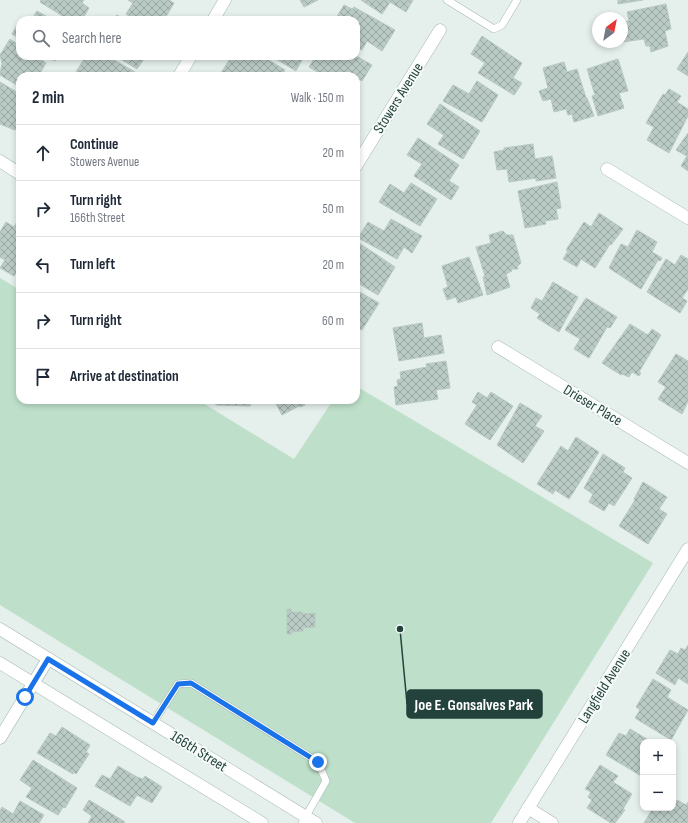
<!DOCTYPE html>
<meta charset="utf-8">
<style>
body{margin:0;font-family:"Sofia Sans Condensed",sans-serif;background:#f2f2f3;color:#1f2937}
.controls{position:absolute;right:12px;bottom:12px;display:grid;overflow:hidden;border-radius:8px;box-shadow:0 2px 6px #0003}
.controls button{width:36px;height:36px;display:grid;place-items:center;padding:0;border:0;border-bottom:1px solid #e0e1e3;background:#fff;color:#1f2937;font:20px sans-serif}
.compass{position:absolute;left:592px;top:12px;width:36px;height:36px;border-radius:50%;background:#fff;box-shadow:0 2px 6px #0003;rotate:32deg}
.stop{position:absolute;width:12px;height:12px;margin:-9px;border:3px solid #1a73e8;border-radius:50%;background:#fff}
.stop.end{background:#1a73e8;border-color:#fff;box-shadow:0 1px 4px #0008}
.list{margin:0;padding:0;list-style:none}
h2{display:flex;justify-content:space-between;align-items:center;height:52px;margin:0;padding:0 16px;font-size:17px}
h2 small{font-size:13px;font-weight:400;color:#747a83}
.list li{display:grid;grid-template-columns:26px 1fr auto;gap:12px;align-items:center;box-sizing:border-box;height:56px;padding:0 16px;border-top:1px solid #e0e1e3}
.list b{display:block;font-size:15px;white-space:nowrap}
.list p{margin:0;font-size:13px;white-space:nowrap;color:#747a83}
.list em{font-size:13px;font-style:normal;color:#747a83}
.icon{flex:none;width:22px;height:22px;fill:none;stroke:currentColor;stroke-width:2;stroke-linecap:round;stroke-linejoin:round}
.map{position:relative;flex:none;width:688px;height:823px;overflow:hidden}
.search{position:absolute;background:#fff;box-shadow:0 2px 6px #0003;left:16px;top:16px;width:344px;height:44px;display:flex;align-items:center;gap:10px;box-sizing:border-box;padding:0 14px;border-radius:12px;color:#747a83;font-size:15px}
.panel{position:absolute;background:#fff;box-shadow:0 2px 6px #0003;left:16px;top:72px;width:344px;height:332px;border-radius:12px}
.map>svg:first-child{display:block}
.green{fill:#bee0ca}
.building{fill:url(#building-cross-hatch);stroke:#b7c9c3}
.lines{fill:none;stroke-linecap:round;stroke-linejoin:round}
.service-casing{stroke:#a7b8b3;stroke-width:8}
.minor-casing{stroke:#a7b8b3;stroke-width:13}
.tertiary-casing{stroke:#a7b8b3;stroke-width:13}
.service{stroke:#fff;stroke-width:7}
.minor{stroke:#fff;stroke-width:12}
.tertiary{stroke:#fff;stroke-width:12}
.route{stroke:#1a73e8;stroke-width:5}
.labels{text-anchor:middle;stroke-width:4;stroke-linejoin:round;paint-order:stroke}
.street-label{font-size:15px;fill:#23423c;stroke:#f6fbf9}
.leader{fill:none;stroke:#23423c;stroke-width:1.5}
.callout-dot{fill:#23423c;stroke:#f6fbf9;stroke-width:1.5}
.callout{fill:#23423c;stroke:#23423c;stroke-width:1.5}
.callout-label{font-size:16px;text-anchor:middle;font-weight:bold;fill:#fff}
</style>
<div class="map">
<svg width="688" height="823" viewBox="0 0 688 823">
<defs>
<pattern id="building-cross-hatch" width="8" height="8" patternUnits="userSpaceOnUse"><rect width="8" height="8" fill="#bacac5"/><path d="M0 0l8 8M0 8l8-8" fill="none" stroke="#97a6a1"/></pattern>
</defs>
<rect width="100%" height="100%" fill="#e5efeb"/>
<!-- green -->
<polygon class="green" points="0,278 20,290 20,400 198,400 294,459 333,400 356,400 356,386 653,563 491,823 355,823 0,605"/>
<!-- building -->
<g class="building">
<polygon points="41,0 84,0 82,3 89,8 82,20 69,20 40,2"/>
<polygon points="128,0 169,0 174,3 164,20 135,20 126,14 133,3"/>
<polygon points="300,0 318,0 304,7"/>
<polygon points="361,0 413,0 406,12 390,2 382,14"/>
<polygon points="618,0 643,0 618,4"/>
<polygon points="666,4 671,29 665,31 668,46 651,52 650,46 646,46 644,39 623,42 622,22 629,21 627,12"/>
<polygon points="344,5 352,9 354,7 395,30 382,51 367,41 362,50 356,47 356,20 335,20"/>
<polygon points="37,11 53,20 31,20"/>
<polygon points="117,15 125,20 112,20"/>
<polygon points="286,16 293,20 284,20"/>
<polygon points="20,20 20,39 12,34"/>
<polygon points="482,36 522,63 513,78 522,83 514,95 478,73 485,63 471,54"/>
<polygon points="10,39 20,46 20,56 35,56 46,63 39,75 41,76 20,76 20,87 0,75 2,63 0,55"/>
<polygon points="688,52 688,76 677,69"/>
<polygon points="46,56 58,56 55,61"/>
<polygon points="86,56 107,56 135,72 133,76 76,76 74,75"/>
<polygon points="116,56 146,56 137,69"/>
<polygon points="241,56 262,56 285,70 281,76 226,76 221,73 231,57 238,61"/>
<polygon points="271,56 304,56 296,71"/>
<polygon points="316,56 356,56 372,65 362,81 347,72 344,76 325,76 309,67"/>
<polygon points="618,59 628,91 619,93 624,108 598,116 592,96 595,95 587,69"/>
<polygon points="564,62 567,72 577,69 586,98 587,98 594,116 574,122 572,114 568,115 566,109 554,112 551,99 543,101 539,91 548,88 543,68"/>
<polygon points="477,81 498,95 482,122 443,101 453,85 469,94"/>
<polygon points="0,82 20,94 20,108 17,113 20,114 20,122 15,130 0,124"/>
<polygon points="669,89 681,96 677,102 688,109 688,116 669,153 647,140 654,127 646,123 663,94 665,95"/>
<polygon points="440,104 480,131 463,159 438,144 444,135 427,124"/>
<polygon points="688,133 688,171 681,166 687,156 676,150"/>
<polygon points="418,138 459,165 449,181 459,187 451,200 414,176 422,164 407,155"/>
<polygon points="533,144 535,159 552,156 556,178 536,181 536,178 509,182 507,169 497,170 494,152 504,150 504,148"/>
<polygon points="557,182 561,208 556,209 558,219 545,221 546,224 525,228 518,191"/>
<polygon points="411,183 437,199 420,226 379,202 390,184 404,193"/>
<polygon points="599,213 623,229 611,245 610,244 595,268 581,259 577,267 563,259 568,251 566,250 584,222 591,227"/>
<polygon points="19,219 20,266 14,276 0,268 5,260 0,257 0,232 6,222 14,227"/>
<polygon points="391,219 422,236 412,253 404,247 397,259 358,238 368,222 384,231"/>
<polygon points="637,230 657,242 652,252 662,258 660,261 658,260 641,289 609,268 621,244 628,247"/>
<polygon points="503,231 507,235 513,235 521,263 517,267 518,269 511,269 512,271 506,274 510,287 487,295 483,277 485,276 476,247 491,243 489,235"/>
<polygon points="356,241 395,267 378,295 356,282 356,270 358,267 356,265"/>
<polygon points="681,255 688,259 688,289 682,298 687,301 680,313 647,292 666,259 675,265"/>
<polygon points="469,257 483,295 458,303 456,297 447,300 443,289 448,287 442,266"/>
<polygon points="553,282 578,297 559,332 537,318 540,314 531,308 536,298 542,301"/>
<polygon points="356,290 379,303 362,330 356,327"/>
<polygon points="586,298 617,317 610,328 607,327 589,358 574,349 580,339 565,330"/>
<polygon points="422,323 424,338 441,335 444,353 399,361 393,328"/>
<polygon points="630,324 648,335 652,329 661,335 639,372 641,373 639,376 632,372 629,377 622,374 621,375 602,363"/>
<polygon points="676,354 688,361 688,401 682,414 658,399 666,387 658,382"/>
<polygon points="446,361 450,388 436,390 438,399 396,405 394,387 398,386 397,380 401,379 400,372 427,367 426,364"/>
<polygon points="478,392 487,398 491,392 513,406 490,440 465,424 477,405 472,402"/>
<polygon points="216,400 251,400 250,406 216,405"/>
<polygon points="274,400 303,400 305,405 300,407 299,406 282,415"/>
<polygon points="520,403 542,416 535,426 544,431 523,463 497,445"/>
<polygon points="576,437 599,452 569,499 555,490 553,494 537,484 561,446 568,451"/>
<polygon points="603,454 625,468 623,472 632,478 614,506 609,503 604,511 589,502 593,494 584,488"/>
<polygon points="643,482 667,497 659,509 667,514 648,544 619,526 635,500 634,499"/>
<polygon points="287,609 291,609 291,612 302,612 302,614 315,613 315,627 303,628 303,631 292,632 292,634 287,634"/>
<polygon points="688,645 688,684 678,678 675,685 656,673 670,650 678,654 681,648 685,650"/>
<polygon points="653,679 671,690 667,697 688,710 671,740 635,718 640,710 636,707"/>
<polygon points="62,727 90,745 86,752 89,754 76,774 74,772 73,774 37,753 50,733 56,736"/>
<polygon points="630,729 652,742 643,742 643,777 606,755 619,733 626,736"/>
<polygon points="33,760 77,788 65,808 63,807 58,815 26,797 32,788 20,780"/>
<polygon points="600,765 618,776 613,782 632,794 623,809 625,810 615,823 611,823 587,808 592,800 588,797 591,792 585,789"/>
<polygon points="118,766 137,777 143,779 145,776 162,787 152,803 137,795 130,806 95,786 102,775 110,779"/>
<polygon points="89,800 125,822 124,823 88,823 92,816 83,810"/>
<polygon points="677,800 686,805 688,802 688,823 644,823 653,808 673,808 673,804"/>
<polygon points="20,801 44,815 39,823 0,823 0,811 2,807 13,814"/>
</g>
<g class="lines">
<defs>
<g id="service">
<polyline points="447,0 494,29 502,25 517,0"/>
<polyline points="153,723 178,684 191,683 318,762 326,781 302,823"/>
</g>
<g id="minor">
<polyline points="213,20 225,0"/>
<polyline points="179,76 191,56"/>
<polyline points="0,161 20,174"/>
<polyline points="356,166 440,30"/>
<polyline points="607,169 688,218"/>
<polyline points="498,347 688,463"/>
<polyline points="0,738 48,659"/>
<polyline points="528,808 552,823"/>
<polyline points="519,823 688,549"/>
</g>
<g id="tertiary">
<polyline points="0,629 316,823"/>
<polyline points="0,663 262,823"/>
</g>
</defs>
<!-- service casing -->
<use href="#service" class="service-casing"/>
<!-- minor casing -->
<use href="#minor" class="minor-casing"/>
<!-- tertiary casing -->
<use href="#tertiary" class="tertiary-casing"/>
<!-- service -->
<use href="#service" class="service"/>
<!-- minor -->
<use href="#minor" class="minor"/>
<!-- tertiary -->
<use href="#tertiary" class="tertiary"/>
</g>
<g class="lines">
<!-- route -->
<polyline class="route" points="25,697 48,659 153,723 178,684 191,683 318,762"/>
</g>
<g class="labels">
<!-- street labels -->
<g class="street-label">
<text transform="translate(398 98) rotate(-58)" y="5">Stowers Avenue</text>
<text transform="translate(593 405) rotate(31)" y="5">Drieser Place</text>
<text transform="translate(604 686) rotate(-58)" y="5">Langfield Avenue</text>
<text transform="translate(199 751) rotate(32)" y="5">166th Street</text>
</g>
</g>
<!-- callouts -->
<path class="leader" d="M400 629L407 704"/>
<circle class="callout-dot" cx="400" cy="629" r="4"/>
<rect class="callout" x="407" y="690" width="135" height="28" rx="4"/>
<g class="callout-label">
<text x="474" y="710">Joe E. Gonsalves Park</text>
</g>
</svg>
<div class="controls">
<button>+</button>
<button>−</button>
</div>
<svg class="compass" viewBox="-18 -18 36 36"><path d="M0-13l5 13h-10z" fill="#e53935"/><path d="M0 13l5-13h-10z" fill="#747a83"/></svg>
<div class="stop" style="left:25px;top:697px"></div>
<div class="stop end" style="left:318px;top:762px"></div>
<div class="search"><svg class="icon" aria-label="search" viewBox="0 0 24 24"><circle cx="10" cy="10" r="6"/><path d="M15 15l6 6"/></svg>Search here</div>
<section class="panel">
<h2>2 min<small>Walk · 150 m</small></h2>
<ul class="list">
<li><svg class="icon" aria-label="ahead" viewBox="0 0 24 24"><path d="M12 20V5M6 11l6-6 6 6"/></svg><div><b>Continue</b><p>Stowers Avenue</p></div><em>20 m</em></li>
<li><svg class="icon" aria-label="right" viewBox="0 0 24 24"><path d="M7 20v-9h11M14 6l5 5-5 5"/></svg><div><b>Turn right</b><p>166th Street</p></div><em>50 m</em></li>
<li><svg class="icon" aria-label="left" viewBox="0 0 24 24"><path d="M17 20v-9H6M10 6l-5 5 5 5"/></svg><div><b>Turn left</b></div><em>20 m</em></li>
<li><svg class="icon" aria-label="right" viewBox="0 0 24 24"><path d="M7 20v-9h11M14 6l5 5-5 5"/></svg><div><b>Turn right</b></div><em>60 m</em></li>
<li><svg class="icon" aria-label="arrive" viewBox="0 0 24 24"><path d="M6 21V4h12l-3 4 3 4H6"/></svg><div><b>Arrive at destination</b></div></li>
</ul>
</section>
</div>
